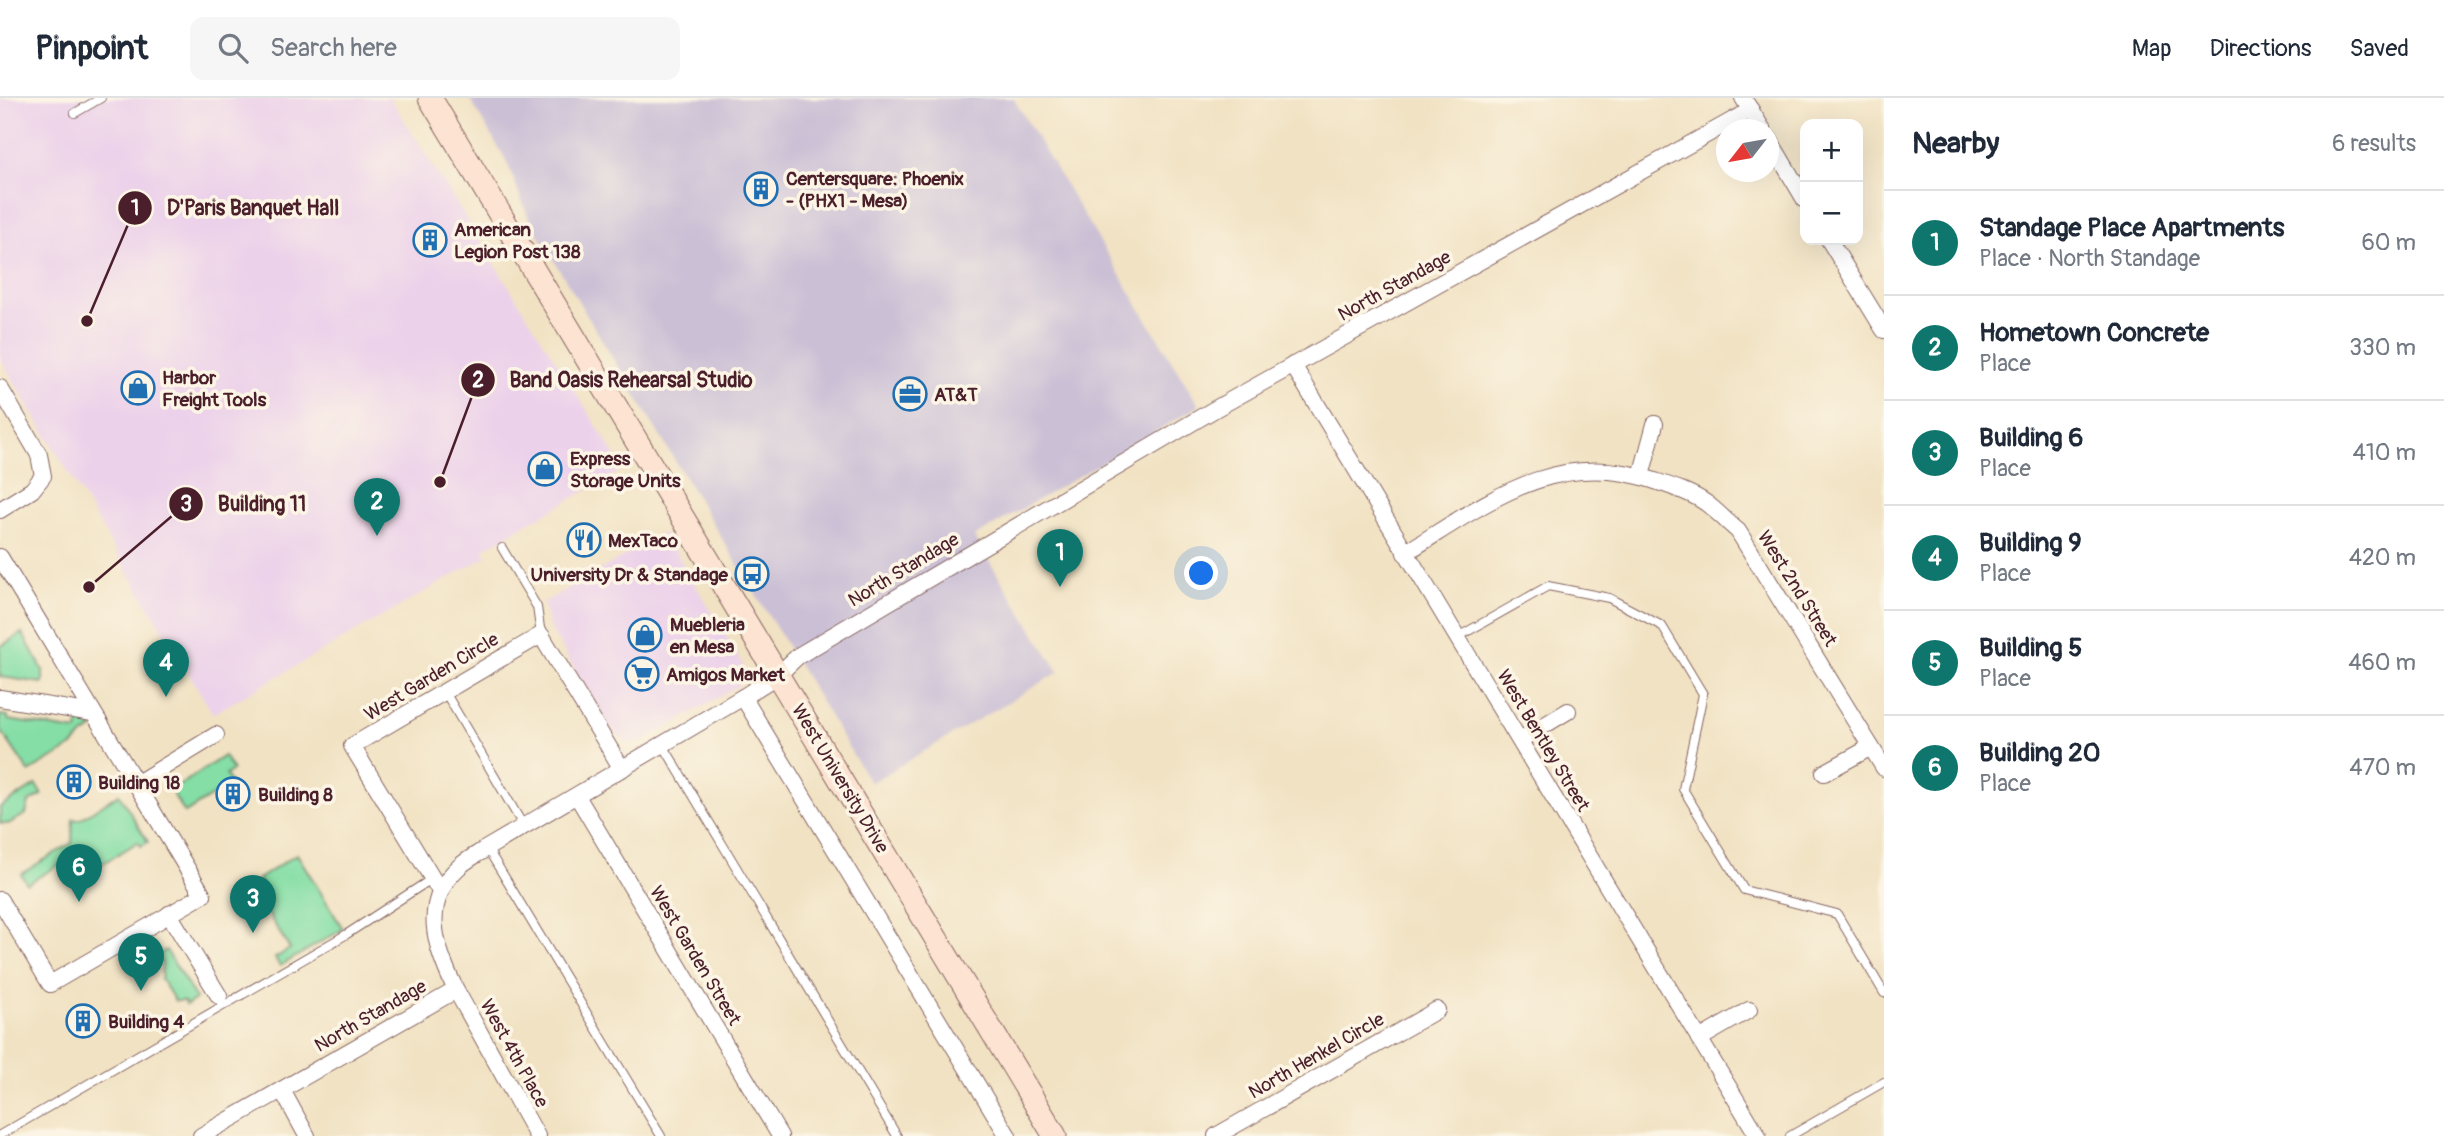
<!DOCTYPE html>
<meta charset="utf-8">
<style>
body{margin:0;font-family:Pangolin,sans-serif;background:#f6f6f7;color:#1f2937}
.controls{position:absolute;right:21px;top:21px;display:grid;overflow:hidden;border-radius:14px;box-shadow:0 7px 28px #0002}
.controls button{width:63px;height:63px;display:grid;place-items:center;padding:0;border:0;border-bottom:2px solid #e0e1e3;background:#fff;color:#1f2937;font:35px sans-serif}
.compass{position:absolute;left:1716px;top:21px;width:63px;height:63px;border-radius:50%;background:#fff;box-shadow:0 7px 28px #0002;rotate:239deg}
.you{position:absolute;left:1202px;top:476px;width:24px;height:24px;margin:-18px;border:5px solid #fff;border-radius:50%;background:#1a73e8;box-shadow:0 0 0 10px #1a73e833}
.badge{display:grid;place-items:center;width:46px;height:46px;border-radius:50%;background:#0f766e;color:#fff;font-size:23px;font-weight:700}
.pin{position:absolute;translate:-50% -58px;filter:drop-shadow(0 2px 4px #0008)}
.pin::after{content:'';position:absolute;top:37px;width:24px;height:21px;background:inherit;clip-path:polygon(0 0,100% 0,50% 100%)}
.list{margin:0;padding:0;list-style:none}
h2{display:flex;justify-content:space-between;align-items:center;height:91px;margin:0;padding:0 28px;font-size:30px}
h2 small{font-size:23px;font-weight:400;color:#747a83}
.list li{display:grid;grid-template-columns:46px 1fr auto;gap:21px;align-items:center;box-sizing:border-box;height:105px;padding:0 28px;border-top:2px solid #e0e1e3}
.list b{display:block;font-size:26px;white-space:nowrap}
.list p{margin:0;font-size:23px;white-space:nowrap;color:#747a83}
.list em{font-size:23px;font-style:normal;color:#747a83}
.icon{flex:none;width:38px;height:38px;fill:none;stroke:currentColor;stroke-width:2;stroke-linecap:round;stroke-linejoin:round}
.map{position:relative;flex:none;width:1884px;height:1038px;overflow:hidden}
header{display:flex;align-items:center;gap:42px;box-sizing:border-box;height:98px;padding:0 35px;background:#fff;border-bottom:2px solid #e0e1e3}
header strong{font-size:33px}
nav{display:flex;gap:38px;margin-inline-start:auto;font-size:24px}
.search{width:490px;height:63px;background:#f6f6f7;display:flex;align-items:center;gap:18px;box-sizing:border-box;padding:0 24px;border-radius:14px;color:#747a83;font-size:26px}
main{display:flex}
aside{flex:1;background:#fff}
.map>svg:first-child{display:block}
.built{fill:#ecd1ea}
.industrial{fill:#cbbfd5}
.green{fill:#84dea5;stroke:#677e68;stroke-width:2}
.lines{fill:none;stroke-linecap:round;stroke-linejoin:round}
.lane-casing{stroke:#846360;stroke-width:10}
.street-casing{stroke:#846360;stroke-width:18}
.secondary-casing{stroke:#846360;stroke-width:25}
.lane{stroke:#fff;stroke-width:8}
.street{stroke:#fff;stroke-width:16}
.secondary{stroke:#fde3d1;stroke-width:23}
.labels{text-anchor:middle;stroke-width:7;stroke-linejoin:round;paint-order:stroke}
.poi-label{font-size:19px;font-weight:bold;fill:#4a1f2b;stroke:#fcf5e5;text-anchor:start}
.street-label{font-size:19px;fill:#4a1f2b;stroke:#fcf5e5}
.leader{fill:none;stroke:#4a1f2b;stroke-width:2.5}
.callout-dot{fill:#4a1f2b;stroke:#fcf5e5;stroke-width:2.5}
.mark-label{font-size:21px;text-anchor:middle;font-weight:bold;fill:#fff}
.callout-label{font-size:21px;text-anchor:middle;font-weight:bold;fill:#4a1f2b;stroke:#fcf5e5;stroke-width:7;stroke-linejoin:round;paint-order:stroke}
</style>
<header>
<strong>Pinpoint</strong>
<div class="search"><svg class="icon" aria-label="search" viewBox="0 0 24 24"><circle cx="10" cy="10" r="6"/><path d="M15 15l6 6"/></svg>Search here</div>
<nav><a>Map</a><a>Directions</a><a>Saved</a></nav>
</header>
<main>
<div class="map">
<svg width="1884" height="1038" viewBox="0 0 1884 1038">
<rect width="100%" height="100%" fill="#fcf5e5"/>
<filter id="ink" filterUnits="userSpaceOnUse"><feTurbulence type="fractalNoise" baseFrequency=".0143" numOctaves="2"/><feDisplacementMap in="SourceGraphic" scale="14" xChannelSelector="R" yChannelSelector="G"/><feConvolveMatrix kernelMatrix="1 2 1 2 8 2 1 2 1" color-interpolation-filters="sRGB"/></filter>
<filter id="wash" filterUnits="userSpaceOnUse"><feTurbulence type="fractalNoise" baseFrequency=".00686" numOctaves="4" result="noise"/><feDisplacementMap in="SourceGraphic" scale="28" xChannelSelector="R" yChannelSelector="G"/><feGaussianBlur stdDeviation="1.57" result="paint"/><feColorMatrix in="noise" values="0 0 0 0 0 0 0 0 0 0 0 0 0 0 0 0 0 1.4 0 .05"/><feComposite in="paint" operator="in"/></filter>
<g filter="url(#wash)">
<rect width="100%" height="100%" fill="#f1e2c3"/>
<!-- built -->
<g class="built">
<polygon points="0,0 390,0 624,371 483,451 487,458 213,616 0,260"/>
<polygon points="664,435 741,563 747,578 739,587 642,644 633,646 626,644 614,634 550,531 543,505"/>
</g>
<!-- industrial -->
<polygon class="industrial" points="469,0 1013,0 1199,308 974,439 1059,574 870,685 530,123 506,62"/>
<!-- green -->
<g class="green">
<polygon points="22,535 43,572 43,585 0,579 0,549"/>
<polygon points="0,617 8,618 8,622 77,633 79,624 84,623 93,631 83,637 73,648 29,674 0,631"/>
<polygon points="224,658 233,672 226,677 231,686 185,715 171,693"/>
<polygon points="36,687 42,697 29,704 26,716 8,726 0,725 0,709"/>
<polygon points="119,696 148,744 141,748 138,744 87,775 76,757 27,786 21,776 72,745 73,721 79,722"/>
<polygon points="297,756 343,831 280,868 275,860 290,851 267,814 270,801 258,781"/>
<polygon points="166,852 196,901 186,907 184,903 175,903 161,881 162,866 157,858"/>
</g>
</g>
<g filter="url(#ink)">
<g class="lines">
<defs>
<g id="lane">
<polyline points="75,15 101,0"/>
<polyline points="502,450 537,509 541,537"/>
<polyline points="1456,540 1548,488 1609,500 1662,528 1703,596 1683,691 1744,792 1837,816 1884,895"/>
<polyline points="445,594 524,729"/>
<polyline points="663,647 897,1038"/>
<polyline points="487,750 661,1038"/>
<polyline points="0,1037 347,836 433,780"/>
<polyline points="1790,1038 1884,984"/>
</g>
<g id="street">
<polyline points="1743,0 1763,32"/>
<polyline points="1769,41 1805,102"/>
<polyline points="1829,142 1884,232"/>
<polyline points="1293,267 1758,1038"/>
<polyline points="0,290 39,357 43,378 32,392 0,412"/>
<polyline points="1641,378 1655,326"/>
<path d="M1405,455C1484,407 1554,349 1652,382C1670,388 1690,394 1706,405C1717,413 1727,424 1738,433L1884,670"/>
<polyline points="0,459 203,797 50,886 0,802"/>
<polyline points="743,599 1008,1038"/>
<polyline points="0,600 93,615"/>
<polyline points="1520,642 1568,613"/>
<polyline points="1824,675 1871,649"/>
<polyline points="136,686 216,637"/>
<polyline points="577,698 780,1038"/>
<polyline points="440,793 352,648 541,537 622,671"/>
<polyline points="169,816 219,898"/>
<polyline points="456,892 537,1038"/>
<polyline points="1699,941 1749,912"/>
<polyline points="282,992 307,1038"/>
<path d="M201,1038L456,892C435,850 419,804 460,768C468,761 478,756 487,750L743,599L778,577L798,558L1215,311L1751,12"/>
<polyline points="1216,1038 1437,912"/>
</g>
<polyline id="secondary" points="430,0 1055,1038"/>
</defs>
<!-- lane casing -->
<use href="#lane" class="lane-casing"/>
<!-- street casing -->
<use href="#street" class="street-casing"/>
<!-- secondary casing -->
<use href="#secondary" class="secondary-casing"/>
<!-- lane -->
<use href="#lane" class="lane"/>
<!-- street -->
<use href="#street" class="street"/>
<!-- secondary -->
<use href="#secondary" class="secondary"/>
</g>
</g>
<!-- icons -->
<defs>
<symbol id="building-ring" viewBox="-11 -11 22 22"><circle r="9.5" fill="#fcf5e5" stroke="#1f6fb2" stroke-width="1.5"/><path d="M-4-6H4V6H1V3H-1V6H-4ZM-2.5-4.3h1.7v1.8h-1.7ZM.8-4.3h1.7v1.8H.8ZM-2.5-1h1.7V.8h-1.7ZM.8-1h1.7V.8H.8Z" fill="#1f6fb2"/></symbol>
<symbol id="shop-ring" viewBox="-11 -11 22 22"><circle r="9.5" fill="#fcf5e5" stroke="#1f6fb2" stroke-width="1.5"/><path d="M-5-2.5h2.3a2.7 3.5 0 0 1 5.4 0H5L5.5 6h-11ZM-1.5-2.5h3a1.5 2.3 0 0 0-3 0Z" fill="#1f6fb2"/></symbol>
<symbol id="office-ring" viewBox="-11 -11 22 22"><circle r="9.5" fill="#fcf5e5" stroke="#1f6fb2" stroke-width="1.5"/><path d="M-6-3h4V-5.5h4V-3h4V5H-6ZM-1-4.5V-3h2v-1.5ZM-6 0V1H6V0Z" fill="#1f6fb2"/></symbol>
<symbol id="restaurant-ring" viewBox="-11 -11 22 22"><circle r="9.5" fill="#fcf5e5" stroke="#1f6fb2" stroke-width="1.5"/><path d="M-5-6h1v4h1v-4h1v4h1v-4h1v5L-1.5 .5V6h-2V.5L-5-1ZM5-6V6H3V1.5H1.5Q1.5-4 5-6Z" fill="#1f6fb2"/></symbol>
<symbol id="bus-ring" viewBox="-11 -11 22 22"><circle r="9.5" fill="#fcf5e5" stroke="#1f6fb2" stroke-width="1.5"/><path d="M-5-6H5V4H4V6H2V4H-2V6H-4V4H-5ZM-3.5-4V0h7V-4ZM-3.5 1.2v1.5H-2V1.2ZM2 1.2v1.5H3.5V1.2Z" fill="#1f6fb2"/></symbol>
<symbol id="supermarket-ring" viewBox="-11 -11 22 22"><circle r="9.5" fill="#fcf5e5" stroke="#1f6fb2" stroke-width="1.5"/><path d="M-6-5.5h2.5l.6 2H6L4.5 2H-2.5L-4.4-4H-6ZM-1.5 3.2a1.3 1.3 0 1 0 .1 0ZM3 3.2a1.3 1.3 0 1 0 .1 0Z" fill="#1f6fb2"/></symbol>
</defs>
<g fill-rule="evenodd">
<use href="#building-ring" x="742" y="72" width="38" height="38"/>
<use href="#building-ring" x="411" y="123" width="38" height="38"/>
<use href="#shop-ring" x="119" y="271" width="38" height="38"/>
<use href="#office-ring" x="891" y="277" width="38" height="38"/>
<use href="#shop-ring" x="526" y="352" width="38" height="38"/>
<use href="#restaurant-ring" x="565" y="423" width="38" height="38"/>
<use href="#bus-ring" x="733" y="457" width="38" height="38"/>
<use href="#shop-ring" x="626" y="518" width="38" height="38"/>
<use href="#supermarket-ring" x="623" y="557" width="38" height="38"/>
<use href="#building-ring" x="55" y="665" width="38" height="38"/>
<use href="#building-ring" x="214" y="677" width="38" height="38"/>
<use href="#building-ring" x="64" y="904" width="38" height="38"/>
</g>
<g class="labels">
<!-- poi labels -->
<g class="poi-label">
<text x="786" y="87">Centersquare: Phoenix<tspan x="786" dy="22">- (PHX1 - Mesa)</tspan></text>
<text x="454" y="138">American<tspan x="454" dy="22">Legion Post 138</tspan></text>
<text x="162" y="286">Harbor<tspan x="162" dy="22">Freight Tools</tspan></text>
<text x="934" y="303">AT&amp;T</text>
<text x="570" y="367">Express<tspan x="570" dy="22">Storage Units</tspan></text>
<text x="608" y="449">MexTaco</text>
<text x="728" y="483" text-anchor="end">University Dr &amp; Standage</text>
<text x="670" y="533">Muebleria<tspan x="670" dy="22">en Mesa</tspan></text>
<text x="666" y="583">Amigos Market</text>
<text x="98" y="691">Building 18</text>
<text x="258" y="703">Building 8</text>
<text x="108" y="930">Building 4</text>
</g>
<!-- street labels -->
<g class="street-label">
<text transform="translate(1394 187) rotate(-29)" y="7">North Standage</text>
<text transform="translate(903 471) rotate(-31)" y="7">North Standage</text>
<text transform="translate(1798 490) rotate(58)" y="7">West 2nd Street</text>
<text transform="translate(431 578) rotate(-31)" y="7">West Garden Circle</text>
<text transform="translate(1544 642) rotate(59)" y="7">West Bentley Street</text>
<text transform="translate(841 680) rotate(59)" y="7">West University Drive</text>
<text transform="translate(696 857) rotate(59)" y="7">West Garden Street</text>
<text transform="translate(370 917) rotate(-30)" y="7">North Standage</text>
<text transform="translate(515 955) rotate(61)" y="7">West 4th Place</text>
<text transform="translate(1316 957) rotate(-30)" y="7">North Henkel Circle</text>
</g>
</g>
<!-- callouts -->
<path class="leader" d="M87 223L135 110M440 384L478 282M89 489L186 406"/>
<g class="callout-dot">
<circle cx="87" cy="223" r="7"/>
<circle cx="440" cy="384" r="7"/>
<circle cx="89" cy="489" r="7"/>
<circle cx="135" cy="110" r="18"/>
<circle cx="478" cy="282" r="18"/>
<circle cx="186" cy="406" r="18"/>
</g>
<g class="mark-label">
<text x="135" y="117">1</text>
<text x="478" y="289">2</text>
<text x="186" y="413">3</text>
</g>
<g class="callout-label">
<text x="253" y="117">D'Paris Banquet Hall</text>
<text x="631" y="289">Band Oasis Rehearsal Studio</text>
<text x="262" y="413">Building 11</text>
</g>
</svg>
<div class="controls">
<button>+</button>
<button>−</button>
</div>
<svg class="compass" viewBox="-18 -18 36 36"><path d="M0-13l5 13h-10z" fill="#e53935"/><path d="M0 13l5-13h-10z" fill="#747a83"/></svg>
<div class="you"></div>
<div class="pin badge" style="left:1060px;top:489px">1</div>
<div class="pin badge" style="left:377px;top:438px">2</div>
<div class="pin badge" style="left:253px;top:835px">3</div>
<div class="pin badge" style="left:166px;top:599px">4</div>
<div class="pin badge" style="left:141px;top:893px">5</div>
<div class="pin badge" style="left:79px;top:804px">6</div>
</div>
<aside>
<h2>Nearby<small>6 results</small></h2>
<ul class="list">
<li><span class="badge">1</span><div><b>Standage Place Apartments</b><p>Place · North Standage</p></div><em>60 m</em></li>
<li><span class="badge">2</span><div><b>Hometown Concrete</b><p>Place</p></div><em>330 m</em></li>
<li><span class="badge">3</span><div><b>Building 6</b><p>Place</p></div><em>410 m</em></li>
<li><span class="badge">4</span><div><b>Building 9</b><p>Place</p></div><em>420 m</em></li>
<li><span class="badge">5</span><div><b>Building 5</b><p>Place</p></div><em>460 m</em></li>
<li><span class="badge">6</span><div><b>Building 20</b><p>Place</p></div><em>470 m</em></li>
</ul>
</aside>
</main>
